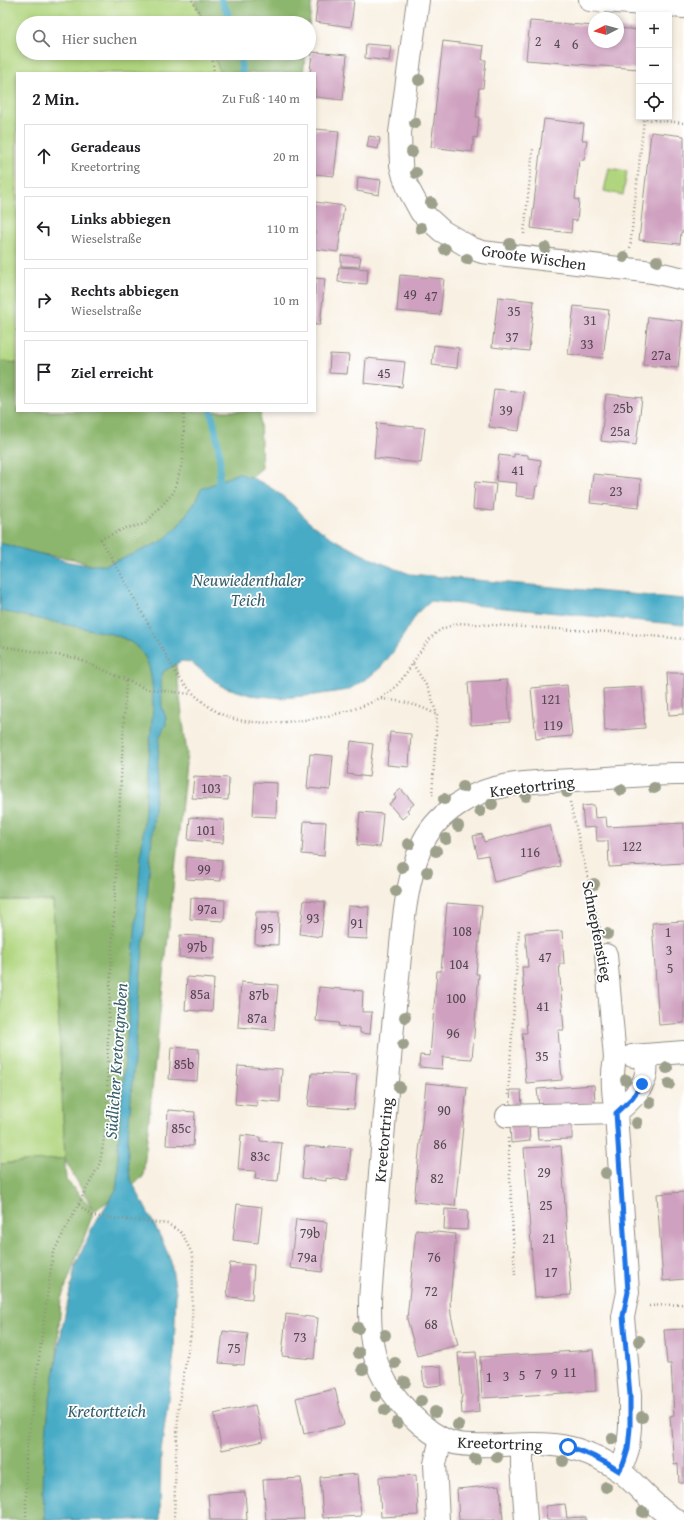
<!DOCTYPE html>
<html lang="de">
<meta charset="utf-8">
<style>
body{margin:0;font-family:"Gentium Book Plus",serif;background:#f2f2f2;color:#202124}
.controls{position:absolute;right:12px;top:12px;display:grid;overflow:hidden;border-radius:0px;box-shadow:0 2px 6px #0003}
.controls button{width:36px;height:36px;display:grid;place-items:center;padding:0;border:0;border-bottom:1px solid #e0e0e0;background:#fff;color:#202124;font:20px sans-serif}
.compass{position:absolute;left:588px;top:12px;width:36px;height:36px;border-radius:50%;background:#fff;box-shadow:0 2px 6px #0003;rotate:264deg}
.stop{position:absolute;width:12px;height:12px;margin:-9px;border:3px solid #1a73e8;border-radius:50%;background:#fff}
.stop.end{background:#1a73e8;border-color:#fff;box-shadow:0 1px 4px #0008}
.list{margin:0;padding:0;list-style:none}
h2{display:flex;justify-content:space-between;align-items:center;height:52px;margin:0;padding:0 16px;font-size:17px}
h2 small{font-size:13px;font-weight:400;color:#757577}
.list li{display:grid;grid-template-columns:26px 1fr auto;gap:12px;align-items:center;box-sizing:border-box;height:64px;margin:0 8px 8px;padding:0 8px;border:1px solid #e0e0e0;border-radius:0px}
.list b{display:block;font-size:15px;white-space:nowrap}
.list p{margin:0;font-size:13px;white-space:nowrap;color:#757577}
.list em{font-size:13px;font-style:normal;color:#757577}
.icon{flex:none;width:22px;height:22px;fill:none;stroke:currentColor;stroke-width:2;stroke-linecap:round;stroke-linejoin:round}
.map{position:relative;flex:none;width:684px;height:1520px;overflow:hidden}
.search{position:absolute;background:#fff;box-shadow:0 2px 6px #0003;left:16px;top:16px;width:300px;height:44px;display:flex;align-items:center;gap:10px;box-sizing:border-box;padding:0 14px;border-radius:22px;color:#757577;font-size:15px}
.panel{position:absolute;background:#fff;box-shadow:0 2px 6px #0003;left:16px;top:72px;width:300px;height:340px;border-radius:0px}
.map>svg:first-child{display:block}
.green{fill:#b0d57e;stroke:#6e8054}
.forest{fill:#8cb66d;stroke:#5c704c;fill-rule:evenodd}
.water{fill:#46abc6;stroke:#386b78}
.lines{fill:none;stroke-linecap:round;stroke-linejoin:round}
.stream{stroke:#46abc6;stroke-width:7}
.building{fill:#cfa0bf}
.minor-casing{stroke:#928e86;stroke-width:24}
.path{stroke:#928e86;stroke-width:2.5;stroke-dasharray:1 3;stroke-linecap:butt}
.minor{stroke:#fff;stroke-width:22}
.tree{fill:#9da08b}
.route{stroke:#1a73e8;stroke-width:5}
.labels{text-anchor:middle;stroke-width:3.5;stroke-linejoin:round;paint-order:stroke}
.number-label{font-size:14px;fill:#544850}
.street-label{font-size:16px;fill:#2b2b2b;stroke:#fff}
.water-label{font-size:17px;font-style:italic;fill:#365e69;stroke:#fff}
</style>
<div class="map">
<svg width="684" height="1520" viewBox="0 0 684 1520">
<rect width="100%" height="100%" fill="#fff"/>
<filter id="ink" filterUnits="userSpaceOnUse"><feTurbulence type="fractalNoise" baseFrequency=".025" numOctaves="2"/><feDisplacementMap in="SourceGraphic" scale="8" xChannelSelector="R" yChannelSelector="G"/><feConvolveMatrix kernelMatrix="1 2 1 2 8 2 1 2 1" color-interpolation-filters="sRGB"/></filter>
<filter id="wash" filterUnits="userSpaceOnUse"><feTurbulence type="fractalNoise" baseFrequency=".012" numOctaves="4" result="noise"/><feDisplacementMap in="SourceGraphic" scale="16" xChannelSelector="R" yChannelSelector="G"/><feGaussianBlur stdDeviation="0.9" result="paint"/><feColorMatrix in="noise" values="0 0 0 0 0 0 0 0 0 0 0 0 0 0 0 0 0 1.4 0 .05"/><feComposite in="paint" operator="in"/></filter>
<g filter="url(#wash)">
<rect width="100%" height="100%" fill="#f8f0e2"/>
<!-- green -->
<g class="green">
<polygon points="0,0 195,0 203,23 23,23 23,53 213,53 220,73 17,73 17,363 0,361"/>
<polygon points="609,168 627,171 623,195 604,191"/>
<polygon points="0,900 53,901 65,1159 0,1164"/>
</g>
<!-- forest -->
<g class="forest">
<polygon points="195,0 312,0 309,26 309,23 203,23"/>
<polygon points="213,53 306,53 303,73 220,73"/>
<polygon points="0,361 17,363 17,411 261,411 260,419 262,468 128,578 73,559 0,548"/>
<path d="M0,589L174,649L187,754L143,1177L94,1211L61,1299L45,1520H0V1164L65,1158L53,901L0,900ZM65,1160L93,1209L66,1180Z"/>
</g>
<!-- water -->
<path class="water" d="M238,473C263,481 275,489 295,507C302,514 308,523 317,528C345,548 377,562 410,574L684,599V625L430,601L418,612L393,652L381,667L369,677L348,690L315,695L281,698L250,695L221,686L191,662L181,661L163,672L161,681L162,706L166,718V724L160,736L128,1136V1160L130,1178L162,1240L171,1262L176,1292L174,1354L161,1452L160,1520H45L43,1493L44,1457L49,1405L63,1324L75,1267L93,1226L116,1190L118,1173V1146L153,706C152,670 151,646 112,634L0,611V543L70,562L87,565H105L135,553L162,541L176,528L194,504L201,489Z"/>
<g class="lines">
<!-- stream -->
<g class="stream">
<polyline points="221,0 226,9 231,23"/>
<polyline points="240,53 242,73"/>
<path d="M211,411C217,437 224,463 217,490"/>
</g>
</g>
<g id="blocks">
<!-- building -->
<g class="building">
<polygon points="318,0 354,0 351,27 315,22"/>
<polygon points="530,21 594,26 594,42 618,42 618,28 639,30 639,69 526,60"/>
<polygon points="443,41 484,46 482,60 486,60 483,88 479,88 476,117 479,117 477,138 474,137 472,152 431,147"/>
<polygon points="366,44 391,46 389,61 365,58"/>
<polygon points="312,52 347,55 343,100 315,97 315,73 310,73"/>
<polygon points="544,119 584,124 582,140 587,140 584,160 579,160 575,199 579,200 577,221 572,220 571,233 531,228"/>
<polygon points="315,129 339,131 334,176 315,174"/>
<polygon points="651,132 684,136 684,232 681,232 680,244 639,240"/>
<polygon points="369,136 380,138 378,149 367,147"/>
<polygon points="358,177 381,180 379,195 357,191"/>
<polygon points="315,202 344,206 338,252 315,249"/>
<polygon points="341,255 361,257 359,267 341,266"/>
<polygon points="339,267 368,269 367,284 338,282"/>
<polygon points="400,275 444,279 440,315 397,311"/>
<polygon points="315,278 325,279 320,325 315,325"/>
<polygon points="498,297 534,301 529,351 492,347"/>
<polygon points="574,306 609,310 603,358 568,354"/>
<polygon points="648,317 683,321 678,368 643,365"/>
<polygon points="434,345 459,348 457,368 432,365"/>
<polygon points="330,354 349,355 347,374 329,373"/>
<polygon points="366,358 405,362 402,387 364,383"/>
<polygon points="494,389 524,392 519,431 489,427"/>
<polygon points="606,394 642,398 636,445 601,441"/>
<polygon points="377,423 425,428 421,463 374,458"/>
<polygon points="514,454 528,455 528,458 541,460 538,486 536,486 534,498 516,496 517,483 496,481 499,455 514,457"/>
<polygon points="593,474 641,479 639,508 590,503"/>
<polygon points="475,482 496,484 493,511 473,509"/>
<polygon points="667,673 684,673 684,714 669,715"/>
<polygon points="507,680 510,722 471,725 468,682"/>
<polygon points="567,685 572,736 536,739 531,688"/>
<polygon points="642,687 645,728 605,731 603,689"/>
<polygon points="390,732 411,734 409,767 387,765"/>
<polygon points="351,741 373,744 369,777 347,774"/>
<polygon points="310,754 333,756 330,790 307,788"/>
<polygon points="194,776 229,778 228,800 192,798"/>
<polygon points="255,782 277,783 276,817 253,816"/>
<polygon points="401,789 414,804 407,810 409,813 402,819 389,804 396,798 394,795"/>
<polygon points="594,805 595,818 606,817 607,827 684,823 684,863 609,867 608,841 597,841 596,827 584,828 582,806"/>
<polygon points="360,812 383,814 380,847 357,845"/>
<polygon points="190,817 224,820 223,843 188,840"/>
<polygon points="304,821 326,822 324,856 302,854"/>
<polygon points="550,825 560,866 494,882 488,855 478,857 473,836 482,834 484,842"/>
<polygon points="187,857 222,860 221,881 186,879"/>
<polygon points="191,898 225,900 224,921 190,919"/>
<polygon points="304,900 325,902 321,937 300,934"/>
<polygon points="447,903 482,906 476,974 479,974 472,1059 443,1057 442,1069 419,1067 420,1055 430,1056 437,971 441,971"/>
<polygon points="348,906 369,907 367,939 346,938"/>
<polygon points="256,912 279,912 278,945 255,944"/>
<polygon points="684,921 684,1023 659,1025 652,923"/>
<polygon points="562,931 564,964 559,964 564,1030 558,1030 562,1080 526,1083 522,1033 527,1033 522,967 528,967 525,933"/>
<polygon points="180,935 215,937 214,959 179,957"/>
<polygon points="187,977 214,979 212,1012 185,1010"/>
<polygon points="241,982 278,985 274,1030 238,1027"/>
<polygon points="319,987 363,991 362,1012 372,1012 370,1034 360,1033 360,1028 338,1026 339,1023 316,1021"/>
<polygon points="171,1047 199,1049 197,1081 169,1079"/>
<polygon points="238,1066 282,1069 280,1102 257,1100 257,1106 235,1104"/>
<polygon points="312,1073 357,1075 354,1109 308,1106"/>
<polygon points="426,1083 467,1087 455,1206 414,1202"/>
<polygon points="594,1085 595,1103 539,1106 537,1089"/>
<polygon points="510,1090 521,1090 522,1107 511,1108"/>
<polygon points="168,1110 195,1112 193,1146 166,1145"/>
<polygon points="572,1122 572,1139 538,1140 537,1123"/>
<polygon points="529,1124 530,1141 511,1143 510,1125"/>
<polygon points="241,1135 260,1137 260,1141 282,1143 278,1181 255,1179 256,1171 238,1170"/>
<polygon points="305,1146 329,1148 329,1146 351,1148 348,1180 326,1178 326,1181 302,1178"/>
<polygon points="561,1146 571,1295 535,1297 524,1148"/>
<polygon points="684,1192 684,1279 663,1281 657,1194"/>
<polygon points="237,1204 262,1207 258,1243 233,1240"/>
<polygon points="445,1209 468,1210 467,1230 444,1229"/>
<polygon points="296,1219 327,1222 322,1272 290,1268"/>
<polygon points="416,1230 456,1234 450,1301 451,1315 458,1345 417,1356 407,1319"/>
<polygon points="230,1263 254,1265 252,1299 227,1297"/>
<polygon points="286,1314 318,1318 314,1359 282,1356"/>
<polygon points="684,1329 684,1483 679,1483 678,1464 674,1465 670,1416 674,1415 673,1397 671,1364 667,1364 664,1330"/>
<polygon points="223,1331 248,1334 244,1365 219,1363"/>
<polygon points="593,1350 596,1391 482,1398 480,1357"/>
<polygon points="476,1352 479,1396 478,1396 479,1412 462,1414 461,1398 462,1398 458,1353"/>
<polygon points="441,1366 442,1385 424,1387 422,1367"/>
<polygon points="335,1389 344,1425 304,1434 296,1398"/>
<polygon points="255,1405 263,1441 222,1450 214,1414"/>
<polygon points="358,1474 361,1516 323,1518 320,1477"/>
<polygon points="416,1475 418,1515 381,1517 379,1477"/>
<polygon points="301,1478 304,1519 266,1520 263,1480"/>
<polygon points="500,1485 503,1520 459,1520 457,1489"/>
<polygon points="245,1492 247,1520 210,1520 208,1494"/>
<polygon points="565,1504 567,1518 586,1517 586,1520 547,1520 545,1506"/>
</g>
</g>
</g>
<g filter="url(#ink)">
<use href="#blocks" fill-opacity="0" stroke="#928e86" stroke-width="1"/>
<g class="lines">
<defs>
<g id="minor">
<polyline points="418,0 400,133 401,165 404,177 409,190 421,212 442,231 471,248 482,252 653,272 684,279"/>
<polyline points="590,0 684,7"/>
<polyline points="632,1056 684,1052"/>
<path d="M507,1116L616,1113C613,1094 611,1077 615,1058L606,955"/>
<polyline points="522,1445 522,1466 526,1520"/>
<path d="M619,1471L624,1461L628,1449L630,1428V1395L623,1317L628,1292L616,1113C628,1102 643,1090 646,1074C647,1068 646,1061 646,1055"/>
<polyline points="438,1520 435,1464 441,1438"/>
<path d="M676,1520C653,1507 639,1486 619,1470C607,1462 592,1454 578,1450C545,1439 507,1447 473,1445C462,1445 450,1443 441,1438C413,1423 385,1389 376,1360C370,1341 370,1320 370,1300C378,1196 386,1091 397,987C402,942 403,889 421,847C428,829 441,816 457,805C496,778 549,782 594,779C624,777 654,773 684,774"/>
</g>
</defs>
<!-- minor casing -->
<use href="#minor" class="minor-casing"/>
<!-- path -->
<g class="path">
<polyline points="192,0 204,23"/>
<polyline points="212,53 214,73"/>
<polyline points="524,234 533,149"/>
<polyline points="630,248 644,119 684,123"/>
<path d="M184,411L183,461L173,493L145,524L126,528L101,539L177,675C191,692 204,706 225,716C262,732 364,717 394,688C410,673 421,643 439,631C444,627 452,626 458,623L608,632L684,639"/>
<polyline points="0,646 76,658 147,689 192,694"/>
<polyline points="413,664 429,690 437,715 432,797"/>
<path d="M381,699C402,701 418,704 437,715"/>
<polyline points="570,802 601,933"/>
<polyline points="508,1095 519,930"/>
<polyline points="508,1138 515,1275"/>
<polyline points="79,1205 92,1216 168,1224 182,1233 193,1256 192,1327 179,1402 176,1454 174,1520"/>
<polyline points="649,1306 684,1304"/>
<polyline points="26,1520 26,1454 53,1253 100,1163 107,1121 108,1030 126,680"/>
</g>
<!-- minor -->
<use href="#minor" class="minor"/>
</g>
<!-- trees -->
<g class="tree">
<circle cx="419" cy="80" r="6"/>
<circle cx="415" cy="123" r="6"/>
<circle cx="412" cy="152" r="6"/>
<circle cx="416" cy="173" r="6"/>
<circle cx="431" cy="203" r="6"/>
<circle cx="421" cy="228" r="6"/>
<circle cx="510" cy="244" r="6"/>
<circle cx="545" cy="248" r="6"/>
<circle cx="445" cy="249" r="6"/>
<circle cx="624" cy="257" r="6"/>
<circle cx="467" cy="259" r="6"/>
<circle cx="657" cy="261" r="6"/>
<circle cx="463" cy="787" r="6"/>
<circle cx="654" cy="788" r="6"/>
<circle cx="621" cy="790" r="6"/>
<circle cx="567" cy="792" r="6"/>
<circle cx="526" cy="796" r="6"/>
<circle cx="444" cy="799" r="6"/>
<circle cx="492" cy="804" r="6"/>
<circle cx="480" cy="811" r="6"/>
<circle cx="458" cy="826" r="6"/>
<circle cx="446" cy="839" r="6"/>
<circle cx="409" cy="844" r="6"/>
<circle cx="436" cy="851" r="6"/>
<circle cx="402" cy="867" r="6"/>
<circle cx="427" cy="872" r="6"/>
<circle cx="594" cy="884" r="6"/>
<circle cx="396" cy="891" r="6"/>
<circle cx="607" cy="934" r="6"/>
<circle cx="405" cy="1017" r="6"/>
<circle cx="403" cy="1045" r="6"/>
<circle cx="667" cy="1068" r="6"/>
<circle cx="626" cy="1080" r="6"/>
<circle cx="669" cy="1084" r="6"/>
<circle cx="399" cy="1087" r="6"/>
<circle cx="650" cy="1103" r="6"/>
<circle cx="637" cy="1123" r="6"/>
<circle cx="606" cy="1173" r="6"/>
<circle cx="358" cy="1328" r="6"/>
<circle cx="385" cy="1335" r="6"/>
<circle cx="639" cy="1341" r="6"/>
<circle cx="359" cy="1353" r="6"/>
<circle cx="395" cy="1363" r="6"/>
<circle cx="363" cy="1369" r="6"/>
<circle cx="405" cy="1382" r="6"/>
<circle cx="376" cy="1396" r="6"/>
<circle cx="421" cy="1401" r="6"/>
<circle cx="385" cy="1410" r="6"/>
<circle cx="435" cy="1412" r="6"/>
<circle cx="642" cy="1417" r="6"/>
<circle cx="397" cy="1423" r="6"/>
<circle cx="458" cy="1425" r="6"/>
<circle cx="612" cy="1439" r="6"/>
<circle cx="497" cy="1457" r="6"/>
<circle cx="475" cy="1459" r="6"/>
<circle cx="563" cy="1461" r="6"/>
<circle cx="606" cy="1487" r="6"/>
<circle cx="643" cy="1512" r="6"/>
</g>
</g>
<g class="lines" filter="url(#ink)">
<!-- route -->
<path class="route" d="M568,1447C586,1452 603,1460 619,1471L624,1462L628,1449L630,1428V1395L623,1316L628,1292L616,1113L632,1098L642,1084"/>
</g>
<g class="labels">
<!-- number labels -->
<g class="number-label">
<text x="538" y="46">2</text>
<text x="557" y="48">4</text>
<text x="575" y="49">6</text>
<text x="410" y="299">49</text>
<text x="431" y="301">47</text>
<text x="514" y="316">35</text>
<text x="590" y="325">31</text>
<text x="512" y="342">37</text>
<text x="587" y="349">33</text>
<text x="661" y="360">27a</text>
<text x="384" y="378">45</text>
<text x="623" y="413">25b</text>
<text x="506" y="415">39</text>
<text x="620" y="436">25a</text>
<text x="518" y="475">41</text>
<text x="616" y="496">23</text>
<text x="551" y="704">121</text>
<text x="553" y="730">119</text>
<text x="211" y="793">103</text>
<text x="206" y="835">101</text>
<text x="632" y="851">122</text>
<text x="530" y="857">116</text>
<text x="204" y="874">99</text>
<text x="207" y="914">97a</text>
<text x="313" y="923">93</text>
<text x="357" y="928">91</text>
<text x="267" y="933">95</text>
<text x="462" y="936">108</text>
<text x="668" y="937">1</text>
<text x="197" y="952">97b</text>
<text x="669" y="955">3</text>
<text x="545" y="962">47</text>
<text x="459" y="969">104</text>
<text x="670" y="973">5</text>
<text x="200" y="999">85a</text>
<text x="259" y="1000">87b</text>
<text x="456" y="1003">100</text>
<text x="543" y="1011">41</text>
<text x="257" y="1023">87a</text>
<text x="453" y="1038">96</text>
<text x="542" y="1061">35</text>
<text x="184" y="1069">85b</text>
<text x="444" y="1115">90</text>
<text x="181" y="1133">85c</text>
<text x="440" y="1149">86</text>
<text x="260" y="1161">83c</text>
<text x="544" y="1177">29</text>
<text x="437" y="1183">82</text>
<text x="546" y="1210">25</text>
<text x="310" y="1238">79b</text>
<text x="549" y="1243">21</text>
<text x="307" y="1262">79a</text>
<text x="434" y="1262">76</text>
<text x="551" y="1277">17</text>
<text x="431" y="1296">72</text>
<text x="431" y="1329">68</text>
<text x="300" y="1342">73</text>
<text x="234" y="1353">75</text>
<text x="570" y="1377">11</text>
<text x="554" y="1378">9</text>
<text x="538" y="1379">7</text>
<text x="522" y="1380">5</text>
<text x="506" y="1381">3</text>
<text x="489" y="1382">1</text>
</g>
<!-- street labels -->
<g class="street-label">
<text transform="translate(534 257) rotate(8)" y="6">Groote Wischen</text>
<text transform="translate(532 786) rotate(-7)" y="6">Kreetortring</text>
<text transform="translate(598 931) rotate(79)" y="6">Schnepfenstieg</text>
<text transform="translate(383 1140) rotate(-85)" y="6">Kreetortring</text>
<text transform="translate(500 1443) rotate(2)" y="6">Kreetortring</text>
</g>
<!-- water labels -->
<g class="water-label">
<text x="248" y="586">Neuwiedenthaler<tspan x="248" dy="20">Teich</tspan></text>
<text transform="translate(116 1061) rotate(-86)" y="6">Südlicher Kretortgraben</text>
<text x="107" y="1417">Kretortteich</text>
</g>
</g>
</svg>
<div class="controls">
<button>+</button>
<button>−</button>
<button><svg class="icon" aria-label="locate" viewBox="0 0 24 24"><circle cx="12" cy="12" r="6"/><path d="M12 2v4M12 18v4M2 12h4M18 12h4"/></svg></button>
</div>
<svg class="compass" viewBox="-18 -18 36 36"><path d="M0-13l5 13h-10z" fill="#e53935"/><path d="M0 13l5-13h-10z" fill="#757577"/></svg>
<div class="stop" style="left:568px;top:1447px"></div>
<div class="stop end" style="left:642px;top:1084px"></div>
<div class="search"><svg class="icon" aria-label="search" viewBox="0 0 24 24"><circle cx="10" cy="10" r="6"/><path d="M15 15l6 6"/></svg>Hier suchen</div>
<section class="panel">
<h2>2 Min.<small>Zu Fuß · 140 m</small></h2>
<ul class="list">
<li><svg class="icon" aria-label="ahead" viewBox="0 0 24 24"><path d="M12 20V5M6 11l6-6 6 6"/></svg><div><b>Geradeaus</b><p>Kreetortring</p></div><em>20 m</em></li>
<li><svg class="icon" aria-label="left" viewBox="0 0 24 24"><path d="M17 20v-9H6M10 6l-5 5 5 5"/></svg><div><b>Links abbiegen</b><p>Wieselstraße</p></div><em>110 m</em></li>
<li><svg class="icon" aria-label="right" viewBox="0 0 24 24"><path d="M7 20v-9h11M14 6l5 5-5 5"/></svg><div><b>Rechts abbiegen</b><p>Wieselstraße</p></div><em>10 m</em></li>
<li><svg class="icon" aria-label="arrive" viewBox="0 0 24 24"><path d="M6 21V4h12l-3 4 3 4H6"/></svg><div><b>Ziel erreicht</b></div></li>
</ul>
</section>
</div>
